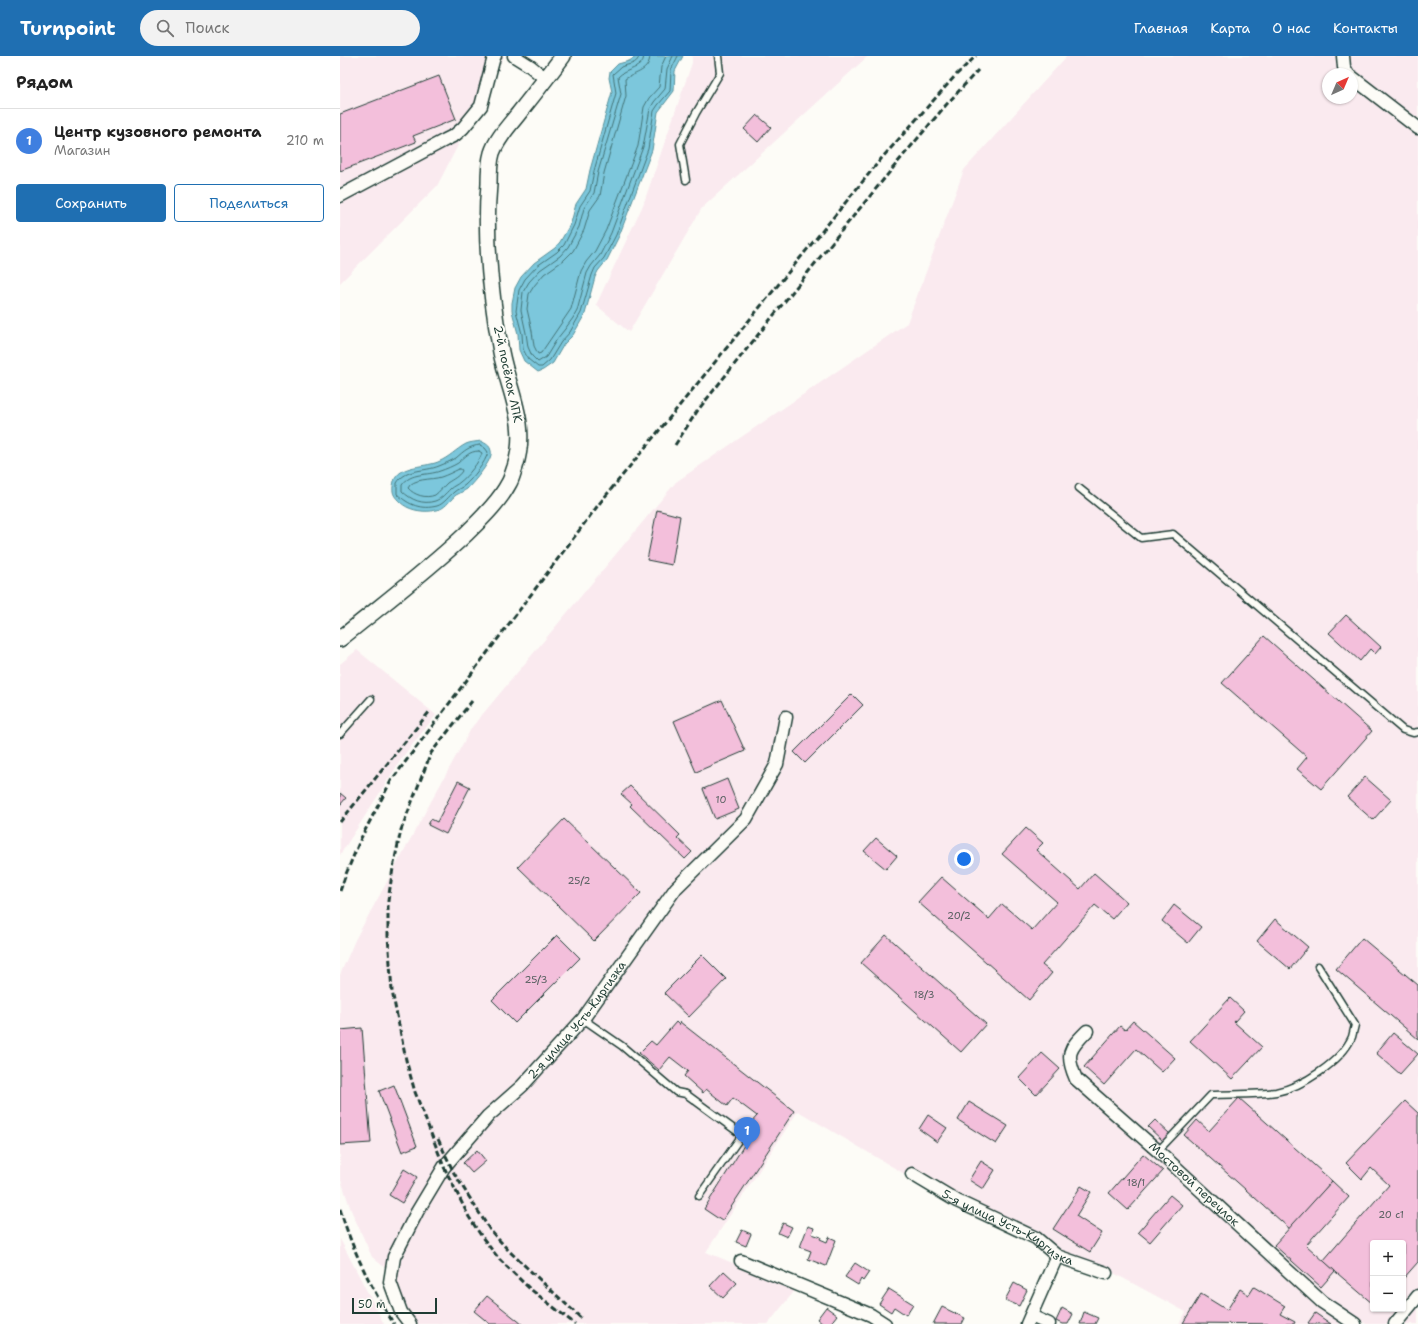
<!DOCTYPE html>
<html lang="ru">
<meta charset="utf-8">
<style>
body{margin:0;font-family:"Shantell Sans",sans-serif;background:#f2f2f2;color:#222}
.controls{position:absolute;right:12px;bottom:12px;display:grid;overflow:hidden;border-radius:4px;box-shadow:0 1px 3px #0004}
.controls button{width:36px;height:36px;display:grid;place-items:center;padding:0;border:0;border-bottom:1px solid #e0e0e0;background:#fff;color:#222;font:20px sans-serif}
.compass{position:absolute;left:982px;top:12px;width:36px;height:36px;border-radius:50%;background:#fff;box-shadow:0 1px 3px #0004;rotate:44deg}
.scale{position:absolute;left:12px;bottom:10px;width:85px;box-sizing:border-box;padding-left:4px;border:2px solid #1f3d34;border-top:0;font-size:11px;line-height:14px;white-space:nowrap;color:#1f3d34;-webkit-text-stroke:3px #fdfcf7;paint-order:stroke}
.you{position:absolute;left:624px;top:803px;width:14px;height:14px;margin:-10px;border:3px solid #fff;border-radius:50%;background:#1a73e8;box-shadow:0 0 0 6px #1a73e833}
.badge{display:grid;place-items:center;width:26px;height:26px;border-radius:50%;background:#1f6fb2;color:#fff;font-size:13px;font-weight:700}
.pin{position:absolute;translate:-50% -33px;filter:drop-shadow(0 1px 2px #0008)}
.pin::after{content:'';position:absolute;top:21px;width:14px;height:12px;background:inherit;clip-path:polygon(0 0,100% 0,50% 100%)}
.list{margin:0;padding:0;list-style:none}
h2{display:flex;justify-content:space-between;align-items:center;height:52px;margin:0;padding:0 16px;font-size:17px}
h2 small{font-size:13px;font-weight:400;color:#767676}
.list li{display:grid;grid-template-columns:26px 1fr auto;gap:12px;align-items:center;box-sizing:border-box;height:64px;padding:0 16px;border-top:1px solid #e0e0e0}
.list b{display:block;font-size:15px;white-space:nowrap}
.list p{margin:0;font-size:13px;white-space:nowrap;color:#767676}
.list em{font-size:13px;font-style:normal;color:#767676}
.actions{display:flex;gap:8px;padding:12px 16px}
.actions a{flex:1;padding:9px 0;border:1px solid #1f6fb2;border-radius:4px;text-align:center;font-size:14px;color:#1f6fb2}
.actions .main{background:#1f6fb2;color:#fff}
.icon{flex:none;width:22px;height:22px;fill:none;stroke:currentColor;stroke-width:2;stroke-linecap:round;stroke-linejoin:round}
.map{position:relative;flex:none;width:1078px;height:1268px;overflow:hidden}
header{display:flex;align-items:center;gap:24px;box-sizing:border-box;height:56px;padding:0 20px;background:#1f6fb2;color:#fff}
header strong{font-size:19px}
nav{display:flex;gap:22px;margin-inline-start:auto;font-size:14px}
.search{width:280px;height:36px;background:#f2f2f2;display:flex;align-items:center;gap:10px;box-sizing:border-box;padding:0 14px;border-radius:22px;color:#767676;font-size:15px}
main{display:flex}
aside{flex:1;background:#fff}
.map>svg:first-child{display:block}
.built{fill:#faeaef;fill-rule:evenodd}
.water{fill:#7cc7dc;stroke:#579099}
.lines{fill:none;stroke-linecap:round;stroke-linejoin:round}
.shore{stroke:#447477;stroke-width:1}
.building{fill:#f3bfdb;stroke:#1f3d34}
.service-casing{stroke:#1f3d34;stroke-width:9}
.minor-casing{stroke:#1f3d34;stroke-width:15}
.tertiary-casing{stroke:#1f3d34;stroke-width:18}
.service{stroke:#fdfcf7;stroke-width:6}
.minor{stroke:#fdfcf7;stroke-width:12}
.tertiary{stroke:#fdfcf7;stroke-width:15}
.rail{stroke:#1f3d34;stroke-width:3;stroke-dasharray:6 3;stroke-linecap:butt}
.labels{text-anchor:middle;stroke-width:4;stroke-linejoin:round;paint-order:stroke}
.number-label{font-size:10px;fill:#545e5e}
.street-label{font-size:12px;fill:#1f3d34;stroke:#fdfcf7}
</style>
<header>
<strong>Turnpoint</strong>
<div class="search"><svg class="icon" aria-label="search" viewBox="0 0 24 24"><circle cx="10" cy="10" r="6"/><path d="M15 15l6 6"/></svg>Поиск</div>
<nav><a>Главная</a><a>Карта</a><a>О нас</a><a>Контакты</a></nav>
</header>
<main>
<aside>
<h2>Рядом<small></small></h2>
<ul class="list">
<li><span class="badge" style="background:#3f7fe0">1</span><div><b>Центр кузовного ремонта</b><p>Магазин</p></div><em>210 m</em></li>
</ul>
<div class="actions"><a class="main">Сохранить</a><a>Поделиться</a></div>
</aside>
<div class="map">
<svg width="1078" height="1268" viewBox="0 0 1078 1268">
<rect width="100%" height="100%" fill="#fdfcf7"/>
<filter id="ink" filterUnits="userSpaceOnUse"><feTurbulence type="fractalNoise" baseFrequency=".025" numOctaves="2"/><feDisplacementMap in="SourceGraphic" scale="8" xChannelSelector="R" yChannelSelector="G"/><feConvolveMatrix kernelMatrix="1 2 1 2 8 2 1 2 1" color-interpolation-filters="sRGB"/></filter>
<g filter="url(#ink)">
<!-- built -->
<g class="built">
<polygon points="0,0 164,0 97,130 0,227"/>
<polygon points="352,0 528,0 362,152 289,276 256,249 303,149 352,7"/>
<path d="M727,0H1078V1268H1026L986,1241L739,1017L731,1025L980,1251L1005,1268H839L846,1256L768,1214L719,1196L568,1120L458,1055L366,1196L456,1233L428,1268H78L65,1250L56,1221L32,1201L11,1154L0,1121V919L15,884L132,671L336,426L567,267L624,114ZM988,18H1012V42H988ZM1033,1187H1063V1253H1033Z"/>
<polygon points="17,594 96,659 64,699 0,799 0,608"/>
<polygon points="0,1183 44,1268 0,1268"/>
</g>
<!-- water -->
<g class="water">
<polygon points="298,0 343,0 335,15 334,35 318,56 312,94 279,180 267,204 258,215 255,221 245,258 233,279 224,288 213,307 203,314 198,316 184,305 179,294 178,278 172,255 172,247 175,232 181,221 194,207 215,192 220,186 231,167 236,148 246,133 250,114 272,36 269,22 270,16 278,8 289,5"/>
<path d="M141,385C146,388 150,389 151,395C154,403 133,427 127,433C124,435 120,437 116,439C111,443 106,451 100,453C98,454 94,454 91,455C81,456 68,454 60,446C55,441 52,438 53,430C55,408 83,412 98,406C110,401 115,394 126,388C130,386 136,386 141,385Z"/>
</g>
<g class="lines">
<!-- shore -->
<g class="shore">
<path d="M299,0C298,9 287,8 281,11C278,13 276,16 273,18L276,37L254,115L250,135L240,150L234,169L224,189L217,196L197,210L185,223L179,234L176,255L182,278L183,293L188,303L198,311H202L210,304L221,286L230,276L241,257L252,219L255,212L264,202L276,179L308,93L314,55L318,49L330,35L331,14L338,0"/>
<path d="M304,0C303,14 286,12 278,21L281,38L258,116L254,137L244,152L239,171L228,191L220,200L200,214L189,226L183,236L181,254L186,277L188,291L192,300L198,306L206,301L217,283L225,273L233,262L237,255L247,217L251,210L260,199L271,177L303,91L310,53L314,46L325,33L327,13L333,0"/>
<path d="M310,0C309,16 296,16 285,23L286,40L264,117L260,140L250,154L244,174L233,195L224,204L204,218L194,230L189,238L187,253L192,275L194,290L198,298L201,297L231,253L241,215L246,206L255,195L266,174L298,90L304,51L309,42L319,31L321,11L326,0"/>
<path d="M140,389L145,392L148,396C146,406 132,423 125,429C122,432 117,433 114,436C109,440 104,448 97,450C81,454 69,449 57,438V427C66,412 85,416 99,410C104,408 111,405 116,402C124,395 129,390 140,389Z"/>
<path d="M139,395L142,397C140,405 127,421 120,426C117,429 113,430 110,433C106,437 101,443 95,445C83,449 71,444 62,435V429C71,416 87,420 100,415C106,413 113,410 118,407C125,401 129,395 139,395Z"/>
<path d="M119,413H121L122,415C118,421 113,423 107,427C103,431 99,436 95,439C86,443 74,439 68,432C72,422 92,424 101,421C107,419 113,416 119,413Z"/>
</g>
</g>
<!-- building -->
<g class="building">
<polygon points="99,20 116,63 73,80 76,86 0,115 0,58"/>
<polygon points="417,59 431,71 418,86 404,73"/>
<polygon points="317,454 340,460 332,509 307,504"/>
<polygon points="1006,559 1041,591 1035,598 1030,593 1020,605 989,577"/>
<polygon points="924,580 1032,675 981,733 957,713 967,701 882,627"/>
<polygon points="512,638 523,649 465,707 454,696"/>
<polygon points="382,644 405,695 356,716 334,665"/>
<polygon points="1025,721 1051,744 1033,764 1007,741"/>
<polygon points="387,723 399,753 375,763 363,733"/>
<polygon points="118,725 130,731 106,778 88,769 91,763 97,766"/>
<polygon points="290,730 340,779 337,782 352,796 345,803 290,750 292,748 281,738"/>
<polygon points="0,737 6,742 0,749"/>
<polygon points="224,763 301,837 254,885 178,811"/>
<polygon points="686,772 703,787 696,794 740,833 754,817 787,846 772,863 755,849 702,909 712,917 689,944 578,846 601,821 649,863 662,848 692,874 717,846 662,798"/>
<polygon points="536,782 557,800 546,813 524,795"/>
<polygon points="834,849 861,871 848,887 822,865"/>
<polygon points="935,863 968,891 950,913 917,885"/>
<polygon points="217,879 240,902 175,967 152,944"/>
<polygon points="546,879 646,968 621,996 521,907"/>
<polygon points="1022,882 1078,929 1078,983 996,913"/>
<polygon points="362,899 386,923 349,961 324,937"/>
<polygon points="890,942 904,955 894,966 922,991 892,1023 850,985"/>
<polygon points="793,965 835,1002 822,1016 796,993 764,1029 744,1011 780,970 785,974"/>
<polygon points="336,966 339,969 340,966 454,1055 382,1165 364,1153 413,1075 408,1070 417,1060 393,1042 387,1050 366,1033 363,1037 344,1020 348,1015 330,1001 319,1014 299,997 311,985 316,989"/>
<polygon points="22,972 31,1087 0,1089 0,974"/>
<polygon points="1053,977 1078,998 1060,1018 1036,997"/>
<polygon points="702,997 720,1013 696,1039 679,1022"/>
<polygon points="54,1029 77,1090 62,1096 39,1035"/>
<polygon points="899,1042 992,1125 950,1173 844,1079 857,1064 869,1075"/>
<polygon points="1065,1045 1078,1057 1078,1206 1063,1223 1063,1187 1033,1187 1033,1248 983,1205 1049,1129 1031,1112 1022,1123 1006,1107"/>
<polygon points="629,1046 668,1070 656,1088 618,1064"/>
<polygon points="588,1059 607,1072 597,1086 579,1073"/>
<polygon points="815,1064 830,1078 823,1085 808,1071"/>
<polygon points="137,1094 146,1105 132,1117 123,1107"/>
<polygon points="803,1098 823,1115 788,1154 769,1137"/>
<polygon points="641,1105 655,1114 643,1133 629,1124"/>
<polygon points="64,1113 77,1121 62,1147 49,1139"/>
<polygon points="992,1125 1009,1141 966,1189 995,1215 981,1231 934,1189"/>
<polygon points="741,1130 751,1136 736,1160 762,1177 750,1196 713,1173"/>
<polygon points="830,1139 842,1149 810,1186 798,1176"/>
<polygon points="443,1167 452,1171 447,1181 438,1177"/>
<polygon points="468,1170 474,1172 472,1178 481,1181 480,1183 487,1186 489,1181 496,1184 486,1210 468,1203 471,1195 460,1191"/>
<polygon points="402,1174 411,1178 406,1190 396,1186"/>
<polygon points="515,1207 529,1216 523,1225 521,1223 518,1229 505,1221"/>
<polygon points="384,1215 397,1227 383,1242 370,1230"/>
<polygon points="674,1227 687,1234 679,1250 665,1244"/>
<polygon points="914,1231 945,1250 940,1258 955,1266 954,1268 843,1267 861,1238 887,1254 900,1233 909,1239"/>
<polygon points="549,1233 573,1248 566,1259 554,1251 551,1256 539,1248"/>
<polygon points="147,1240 182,1268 150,1268 134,1255"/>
<polygon points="486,1251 497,1259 490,1268 483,1268 477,1263"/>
<polygon points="602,1251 625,1262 622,1268 593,1268"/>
<polygon points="722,1252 733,1258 728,1268 722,1268 716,1265"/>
<polygon points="744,1256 758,1262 755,1268 740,1268"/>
<polygon points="975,1257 991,1268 970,1268 968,1267"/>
</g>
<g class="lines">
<defs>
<g id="service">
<polyline points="346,124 340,88 356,57 380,17 378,0"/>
<polyline points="739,432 801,482 833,478 1063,674 1073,677 1078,676"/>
<polyline points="0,678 31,643"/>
<polyline points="243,963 282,990 336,1036 346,1038 402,1079 359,1140"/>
<path d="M818,1095L871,1039C892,1038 915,1039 936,1036C962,1031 1001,1006 1012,981C1013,977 1014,973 1015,969L978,910"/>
</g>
<g id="minor">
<polyline points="174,0 190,10 206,23"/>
<polyline points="1003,0 1004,11 1008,18"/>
<polyline points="1012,21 1078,72"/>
<polyline points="0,140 105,84 115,79 123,72 141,50 154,1 155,0"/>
<path id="s1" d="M747,975C729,993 725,998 736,1023L818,1095L982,1246L1015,1268"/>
<path id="s2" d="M572,1118L617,1145L696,1182L717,1200L766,1217"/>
<polyline points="401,1205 531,1259 545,1268"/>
<polyline points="691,1260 709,1268"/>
<path id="s3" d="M70,1268L61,1256L50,1226L54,1201L77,1156L104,1111L148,1060L182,1030L243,963L336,832L406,763L437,708L446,661"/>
<polyline points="687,1268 717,1200"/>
<polyline points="1055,1268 1078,1240"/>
</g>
<path id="tertiary" d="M0,583C43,548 87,515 127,477C142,462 159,446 169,427C172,422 173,416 175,411C189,368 169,337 161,296C151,242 144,183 149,128C149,118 149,107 152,97C157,82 169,70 179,57C194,38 209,19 223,0"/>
</defs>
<!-- service casing -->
<use href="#service" class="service-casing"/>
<!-- minor casing -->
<use href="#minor" class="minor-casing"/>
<!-- tertiary casing -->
<use href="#tertiary" class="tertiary-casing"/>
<!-- service -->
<use href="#service" class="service"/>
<!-- minor -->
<use href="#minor" class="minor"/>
<!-- tertiary -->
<use href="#tertiary" class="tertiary"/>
<!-- rail -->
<g class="rail">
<polyline points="335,389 358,354 493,185 562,101 606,49 638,14"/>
<polyline points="132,645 91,697 61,774 53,812 48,845 48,880 52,935 66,1004 75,1036 104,1111 129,1161 142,1181 159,1203 189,1232 235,1268"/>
<polyline points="0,766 90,655"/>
<polyline points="0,835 6,818 21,782 51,725 259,448 541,103 616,19 636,0"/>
<polyline points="98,1083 114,1117 150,1174 169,1195 242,1263"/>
<path d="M0,1153C12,1193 31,1232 54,1268"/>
</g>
</g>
</g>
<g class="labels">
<!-- number labels -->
<g class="number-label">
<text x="381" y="747">10</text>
<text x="239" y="828">25/2</text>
<text x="619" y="863">20/2</text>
<text x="196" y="927">25/3</text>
<text x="584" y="942">18/3</text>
<text x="796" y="1130">18/1</text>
<text x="1051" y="1162">20 с1</text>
</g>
<!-- street labels -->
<g class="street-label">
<text transform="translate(168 318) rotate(78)" y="4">2-й посёлок ЛПК</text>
<text dy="4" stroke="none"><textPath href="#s3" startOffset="374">2-я улица Усть-Киргизка</textPath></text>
<text dy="4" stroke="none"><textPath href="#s1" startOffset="213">Мостовой переулок</textPath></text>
<text dy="4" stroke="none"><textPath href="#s2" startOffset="110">5-я улица Усть-Киргизка</textPath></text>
</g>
</g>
</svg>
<div class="controls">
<button>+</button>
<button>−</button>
</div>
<svg class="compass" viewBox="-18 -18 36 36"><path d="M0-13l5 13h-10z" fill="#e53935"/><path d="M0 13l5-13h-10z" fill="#767676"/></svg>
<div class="scale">50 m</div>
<div class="you"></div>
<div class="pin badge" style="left:407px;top:1094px;background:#3f7fe0">1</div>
</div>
</main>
